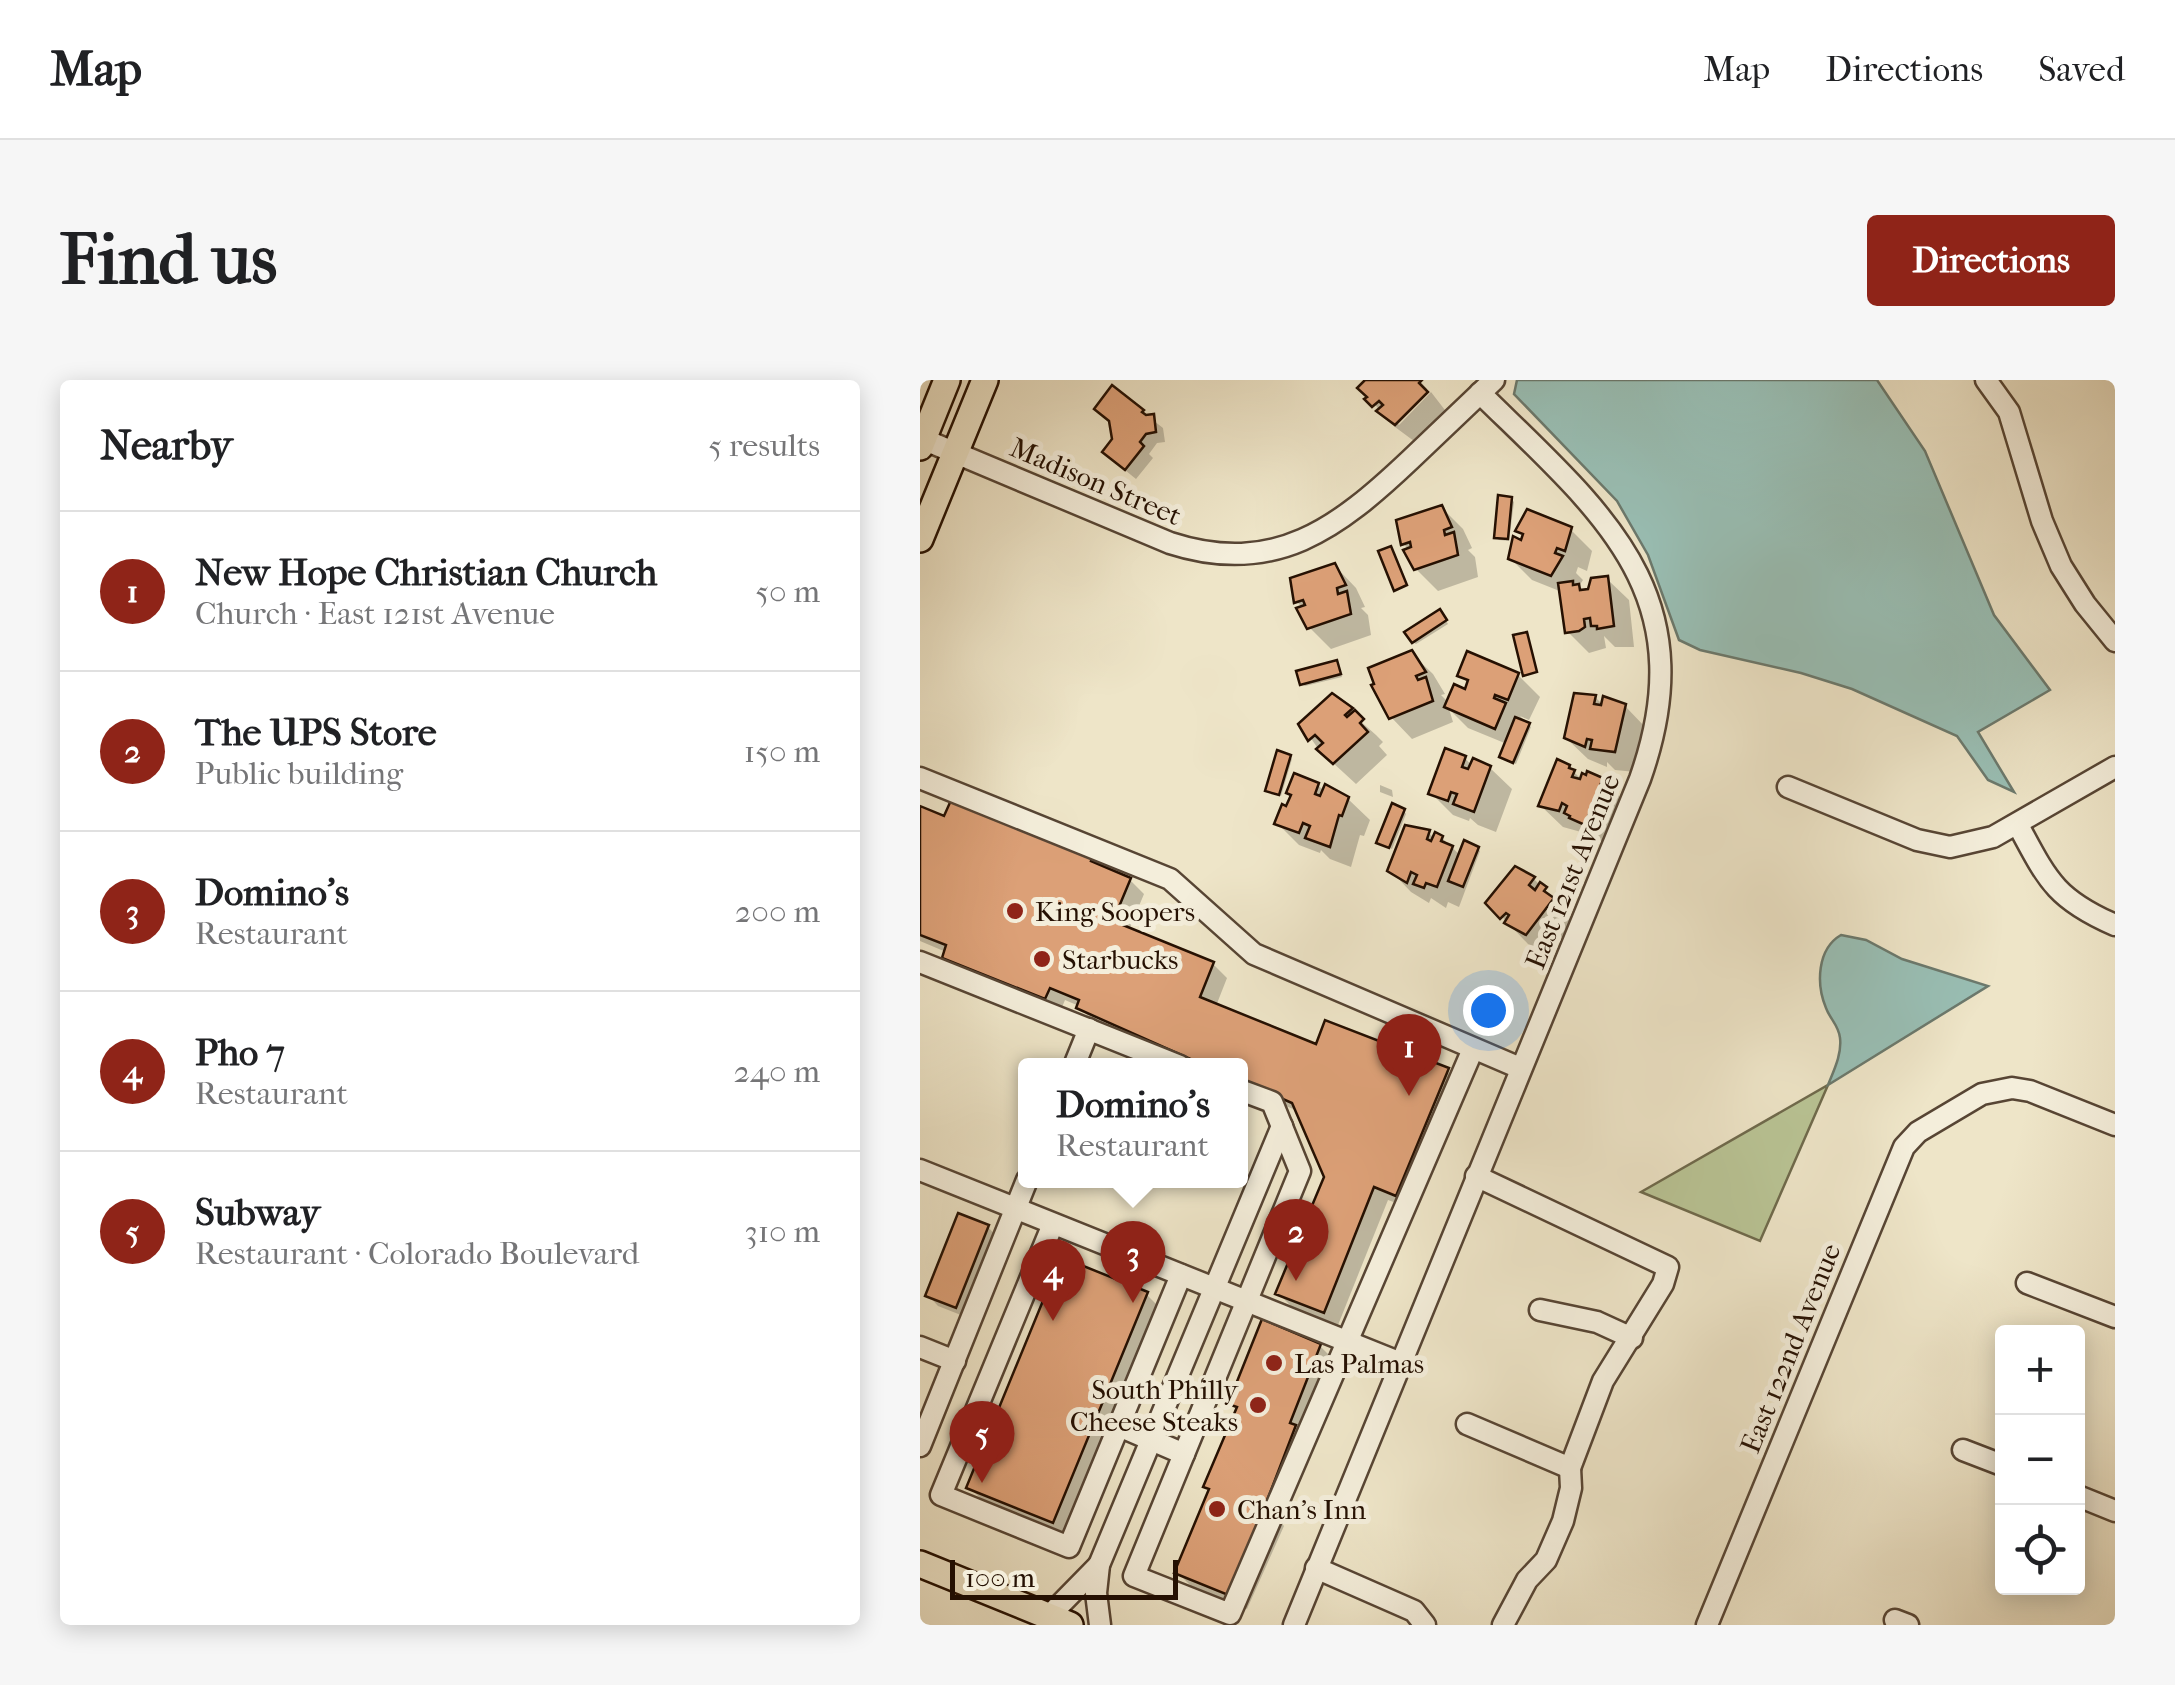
<!DOCTYPE html>
<meta charset="utf-8">
<style>
body{margin:0;font-family:"IM FELL French Canon",serif;background:#f6f6f6;color:#202124}
.controls{position:absolute;right:30px;bottom:30px;display:grid;overflow:hidden;border-radius:10px;box-shadow:0 5px 25px #0003}
.controls button{width:90px;height:90px;display:grid;place-items:center;padding:0;border:0;border-bottom:2px solid #e0e0e0;background:#fff;color:#202124;font:50px sans-serif}
.scale{position:absolute;left:30px;bottom:25px;width:228px;box-sizing:border-box;padding-left:10px;border:5px solid #251002;border-top:0;font-size:28px;line-height:35px;white-space:nowrap;color:#251002;-webkit-text-stroke:8px #f4eedb;paint-order:stroke}
.you{position:absolute;left:568px;top:630px;width:35px;height:35px;margin:-25px;border:8px solid #fff;border-radius:50%;background:#1a73e8;box-shadow:0 0 0 15px #1a73e833}
.badge{display:grid;place-items:center;width:65px;height:65px;border-radius:50%;background:#8f2418;color:#fff;font-size:32px;font-weight:700}
.pin{position:absolute;translate:-50% -82px;filter:drop-shadow(0 2px 5px #0008)}
.pin::after{content:'';position:absolute;top:52px;width:35px;height:30px;background:inherit;clip-path:polygon(0 0,100% 0,50% 100%)}
.popup{position:absolute;left:98px;top:678px;width:230px;height:130px;box-sizing:border-box;display:grid;place-content:center;border-radius:10px;background:#fff;filter:drop-shadow(0 2px 8px #0005);font-size:32px;white-space:nowrap;color:#757577}
.popup b{font-size:38px;color:#202124}
.popup::after{content:'';position:absolute;left:50%;top:100%;margin-left:-20px;border:20px solid transparent;border-top-color:#fff}
.list{margin:0;padding:0;list-style:none}
h2{display:flex;justify-content:space-between;align-items:center;height:130px;margin:0;padding:0 40px;font-size:42px}
h2 small{font-size:32px;font-weight:400;color:#757577}
.list li{display:grid;grid-template-columns:65px 1fr auto;gap:30px;align-items:center;box-sizing:border-box;height:160px;padding:0 40px;border-top:2px solid #e0e0e0}
.list b{display:block;font-size:38px;white-space:nowrap}
.list p{margin:0;font-size:32px;white-space:nowrap;color:#757577}
.list em{font-size:32px;font-style:normal;color:#757577}
.icon{flex:none;width:55px;height:55px;fill:none;stroke:currentColor;stroke-width:2;stroke-linecap:round;stroke-linejoin:round}
.map{position:relative;flex:none;width:1195px;height:1245px;overflow:hidden;border-radius:10px}
header{display:flex;align-items:center;gap:60px;box-sizing:border-box;height:140px;padding:0 50px;background:#fff;border-bottom:2px solid #e0e0e0}
header strong{font-size:48px}
nav{display:flex;gap:55px;margin-inline-start:auto;font-size:35px}
.intro{display:flex;align-items:center;justify-content:space-between;box-sizing:border-box;height:240px;padding:0 60px}
h1{margin:0;font-size:70px}
.button{padding:25px 45px;border-radius:10px;background:#8f2418;color:#fff;font-size:35px;font-weight:700}
main{display:flex;gap:60px;padding:0 60px}
aside{flex:1;background:#fff;border-radius:10px;box-shadow:0 5px 25px #0003}
.map>svg:first-child{display:block}
.green{fill:#b9c495;stroke:#6f6a4c;stroke-width:2.5}
.water{fill:#99bfb5;stroke:#6b796d;stroke-width:2.5}
.shadow{fill:#0003}
.building{fill:#dca077;stroke:#251002;stroke-width:2.5}
.lines{fill:none;stroke-linecap:round;stroke-linejoin:round}
.minor-casing{stroke:#574534;stroke-width:25}
.major-casing{stroke:#251002;stroke-width:30}
.minor{stroke:#f4eedb;stroke-width:20}
.major{stroke:#eee5c8;stroke-width:25}
.poi-dot{fill:#8f2418;stroke:#f4eedb;stroke-width:4}
.labels{text-anchor:middle;stroke-width:10;stroke-linejoin:round;paint-order:stroke}
.street-label{font-size:28px;fill:#251002;stroke:#f4eedb}
.poi-label{font-size:28px;fill:#251002;stroke:#f4eedb;text-anchor:start}
</style>
<header>
<strong>Map</strong>
<nav><a>Map</a><a>Directions</a><a>Saved</a></nav>
</header>
<div class="intro"><h1>Find us</h1><a class="button">Directions</a></div>
<main>
<aside>
<h2>Nearby<small>5 results</small></h2>
<ul class="list">
<li><span class="badge">1</span><div><b>New Hope Christian Church</b><p>Church · East 121st Avenue</p></div><em>50 m</em></li>
<li><span class="badge">2</span><div><b>The UPS Store</b><p>Public building</p></div><em>150 m</em></li>
<li><span class="badge">3</span><div><b>Domino's</b><p>Restaurant</p></div><em>200 m</em></li>
<li><span class="badge">4</span><div><b>Pho 7</b><p>Restaurant</p></div><em>240 m</em></li>
<li><span class="badge">5</span><div><b>Subway</b><p>Restaurant · Colorado Boulevard</p></div><em>310 m</em></li>
</ul>
</aside>
<div class="map">
<svg width="1195" height="1245" viewBox="0 0 1195 1245">
<rect width="100%" height="100%" fill="#eee5c8"/>
<filter id="stains"><feTurbulence type="fractalNoise" baseFrequency=".002" numOctaves="4"/><feColorMatrix values="0 0 0 0 .2 0 0 0 0 .09 0 0 0 0 .02 0 0 0 .5 -.17"/></filter>
<radialGradient id="worn" r=".72"><stop offset=".6" stop-color="#630" stop-opacity="0"/><stop offset="1" stop-color="#630" stop-opacity=".3"/></radialGradient>
<!-- green -->
<polygon class="green" points="908,705 840,861 721,812"/>
<!-- water -->
<g class="water">
<polygon points="597,0 957,0 1005,71 1074,235 1130,310 1058,352 1094,412 1068,400 1037,356 932,309 881,293 780,270 759,260 728,175 697,121 594,14"/>
<path d="M921,555L946,560L982,579L1068,606L908,705C914,690 922,674 920,658C919,646 910,639 906,628C896,604 897,569 921,555Z"/>
</g>
<!-- shadow -->
<g class="shadow">
<polygon points="448,0 499,0 507,9 475,41 479,45 511,12 528,34 498,64 475,47 440,8"/>
<polygon points="193,9 243,48 245,62 237,63 229,74 233,78 216,99 195,82"/>
<polygon points="591,119 594,122 589,161 579,160 576,157"/>
<polygon points="521,127 543,149 552,168 548,170 555,177 558,197 518,211 496,189 490,170 483,164"/>
<polygon points="650,149 672,171 667,191 658,187 656,193 663,200 659,206 665,212 687,199 709,220 714,267 695,267 684,256 686,268 669,273 647,251 642,212 612,200 590,178 605,157 598,150"/>
<polygon points="415,186 436,208 445,227 441,228 448,235 451,255 411,269 389,247 383,228 376,221"/>
<polygon points="522,234 528,244 496,264 493,262"/>
<polygon points="491,273 513,294 525,314 521,315 528,322 546,312 549,304 540,295 598,295 620,317 609,340 600,336 611,347 596,384 584,379 587,364 548,348 529,329 533,342 492,359 471,337 462,326 451,289"/>
<polygon points="416,283 422,297 385,306 382,304"/>
<polygon points="412,316 456,355 463,362 459,366 467,375 436,404 399,370 381,344"/>
<polygon points="675,317 683,325 705,326 726,348 716,392 695,390 687,382 687,387 668,379 646,358"/>
<polygon points="370,377 372,379 361,416 350,413 348,410"/>
<polygon points="545,378 552,386 570,388 592,409 576,452 558,445 550,438 549,441 533,435 511,413"/>
<polygon points="649,387 662,400 682,400 704,421 686,464 662,448 661,452 643,447 621,426"/>
<polygon points="398,405 405,412 428,419 450,440 444,456 440,455 431,487 410,479 401,470 400,473 379,465 357,443 368,429"/>
<polygon points="460,405 472,410 473,417 460,412"/>
<polygon points="0,429 26,439 173,476 187,491 210,500 224,514 209,550 293,584 307,598 296,626 398,668 527,691 541,705 490,828 468,820 418,945 372,927 358,913 407,797 378,731 320,707 320,686 272,686 173,642 159,626 145,620 140,632 39,591 24,577 26,572 0,561"/>
<polygon points="484,431 486,434 472,469 461,464"/>
<polygon points="509,453 515,459 522,458 541,476 558,469 560,471 539,527 528,522 526,528 511,518 509,523 491,512 470,490"/>
<polygon points="596,489 614,499 654,541 628,575 608,564 569,523"/>
<polygon points="68,847 78,858 46,937 18,926 8,915"/>
<polygon points="226,914 237,925 144,1152 60,1118 49,1107"/>
<polygon points="400,966 414,980 359,1140 364,1146 327,1229 271,1206 257,1192 291,1111 286,1106 318,1031 311,1024"/>
</g>
<!-- building -->
<g class="building">
<polygon points="445,0 502,0 499,3 508,12 475,45 456,31 463,25 459,21 452,27 444,19 447,17 437,8"/>
<polygon points="192,5 224,30 222,32 226,35 234,34 236,52 226,54 220,62 224,66 205,90 182,72 192,59 189,41 174,29"/>
<polygon points="578,115 592,117 588,159 574,158"/>
<polygon points="522,125 532,147 524,150 525,155 534,152 538,175 494,190 483,170 491,167 490,162 481,165 476,140"/>
<polygon points="607,129 652,147 645,171 637,168 635,173 643,176 631,196 588,179 593,156 601,160 603,154 595,151"/>
<polygon points="471,166 487,205 474,211 458,171"/>
<polygon points="415,183 426,205 417,208 418,214 427,211 431,234 387,249 376,228 385,225 383,220 374,223 370,198"/>
<polygon points="688,196 694,246 677,249 677,246 671,246 670,238 664,239 665,247 659,251 645,253 638,203 653,201 653,205 659,204 660,210 668,209 671,198"/>
<polygon points="520,229 527,240 492,263 484,252"/>
<polygon points="607,252 617,292 603,296 593,255"/>
<polygon points="492,270 506,292 496,296 498,300 506,297 513,321 469,339 451,305 454,304 448,288"/>
<polygon points="547,271 599,293 588,320 575,315 574,318 586,323 575,349 524,327 534,304 545,309 548,300 537,296"/>
<polygon points="417,280 421,294 380,305 376,291"/>
<polygon points="412,313 433,328 425,335 427,337 435,330 444,339 440,343 448,352 413,384 396,369 403,363 395,355 388,361 378,344"/>
<polygon points="654,313 676,315 674,324 681,325 683,316 706,324 695,372 670,369 672,360 667,359 665,367 644,358"/>
<polygon points="595,337 610,343 593,383 579,377"/>
<polygon points="525,368 546,376 542,387 548,389 553,378 571,386 554,432 533,424 537,414 531,412 528,421 508,414"/>
<polygon points="357,370 371,375 359,415 345,411"/>
<polygon points="637,379 650,385 649,388 655,390 652,397 660,399 662,393 666,395 667,391 683,398 665,445 649,438 650,436 644,433 647,426 642,423 639,431 618,426"/>
<polygon points="374,393 399,403 395,414 400,416 405,404 429,417 422,436 419,435 410,467 385,458 390,446 383,443 379,453 354,444 362,424 366,426 371,415 366,413"/>
<polygon points="32,418 174,474 171,481 211,498 193,541 294,582 280,617 396,664 405,640 529,688 476,816 454,807 404,933 355,914 404,797 372,723 320,700 320,686 286,686 156,628 159,620 130,608 125,619 22,578 26,565 0,555 0,426 24,436"/>
<polygon points="472,423 485,429 469,468 456,463"/>
<polygon points="485,445 510,450 507,459 511,461 515,452 523,456 521,461 533,466 517,507 506,503 504,508 493,504 497,495 491,492 487,503 467,491"/>
<polygon points="544,460 559,467 543,507 528,501"/>
<polygon points="595,486 615,497 609,505 615,510 620,502 627,507 624,511 634,518 606,555 584,543 589,535 586,533 580,539 565,523"/>
<polygon points="38,833 69,845 36,928 5,916"/>
<polygon points="141,877 228,912 133,1143 46,1108"/>
<polygon points="342,939 401,964 370,1043 376,1045 345,1126 351,1129 313,1217 254,1193 289,1109 283,1107 317,1027 308,1024"/>
</g>
<g class="lines">
<defs>
<g id="minor">
<polyline points="1066,0 1089,32 1122,141 1141,186 1165,224 1195,261"/>
<path d="M0,58L250,163C355,197 418,148 490,80C518,53 546,27 574,0"/>
<polyline points="0,398 250,499 334,574 600,688"/>
<polyline points="868,407 997,460 1030,467 1073,457 1195,387"/>
<path d="M1098,445C1127,499 1135,519 1195,545"/>
<polyline points="0,582 260,686"/>
<polyline points="154,686 169,649"/>
<polyline points="320,710 352,722 380,791 214,1196 310,1234 553,669"/>
<polyline points="0,790 481,983"/>
<polyline points="133,844 21,1115 149,1167 261,895"/>
<polyline points="1107,903 1195,937"/>
<polyline points="620,930 677,942 712,958"/>
<polyline points="0,967 35,981"/>
<polyline points="547,1044 650,1088 683,1001 743,904 748,887 556,796"/>
<polyline points="199,1046 264,1074"/>
<polyline points="0,1066 107,800"/>
<polyline points="1043,1070 1082,1085"/>
<polyline points="1158,1116 1195,1131"/>
<polyline points="396,1188 494,1231 505,1245"/>
<polyline points="975,1240 988,1245"/>
<polyline points="129,1245 129,1236 179,1185"/>
<polyline points="180,1245 176,1213 179,1185 362,746"/>
<path d="M374,1245L720,399C786,212 681,132 560,13"/>
<polyline points="583,1245 607,1200 626,1180 643,1141 651,1108 650,1088"/>
<polyline points="787,1245 984,767 998,752 1062,714 1092,708 1110,711 1195,745"/>
</g>
<g id="major">
<polyline points="0,67 27,0"/>
<polyline points="0,159 65,0"/>
<polyline points="0,1184 150,1245"/>
</g>
</defs>
<!-- minor casing -->
<use href="#minor" class="minor-casing"/>
<!-- major casing -->
<use href="#major" class="major-casing"/>
<!-- minor -->
<use href="#minor" class="minor"/>
<!-- major -->
<use href="#major" class="major"/>
</g>
<!-- markers -->
<g class="poi-dot">
<circle cx="95" cy="531" r="10"/>
<circle cx="122" cy="579" r="10"/>
<circle cx="354" cy="983" r="10"/>
<circle cx="338" cy="1025" r="10"/>
<circle cx="297" cy="1129" r="10"/>
</g>
<g class="labels">
<!-- street labels -->
<g class="street-label">
<text transform="translate(176 101) rotate(23)" y="10">Madison Street</text>
<text transform="translate(652 491) rotate(-68)" y="10">East 121st Avenue</text>
<text transform="translate(870 968) rotate(-68)" y="10">East 122nd Avenue</text>
</g>
<!-- poi labels -->
<g class="poi-label">
<text x="115" y="541">King Soopers</text>
<text x="142" y="589">Starbucks</text>
<text x="374" y="993">Las Palmas</text>
<text x="318" y="1019" text-anchor="end">South Philly<tspan x="318" dy="32">Cheese Steaks</tspan></text>
<text x="317" y="1139">Chan's Inn</text>
</g>
</g>
<rect width="100%" height="100%" filter="url(#stains)"/>
<rect width="100%" height="100%" fill="url(#worn)"/>
</svg>
<div class="controls">
<button>+</button>
<button>−</button>
<button><svg class="icon" aria-label="locate" viewBox="0 0 24 24"><circle cx="12" cy="12" r="6"/><path d="M12 2v4M12 18v4M2 12h4M18 12h4"/></svg></button>
</div>
<div class="scale">100 m</div>
<div class="you"></div>
<div class="pin badge" style="left:489px;top:716px">1</div>
<div class="pin badge" style="left:376px;top:901px">2</div>
<div class="pin badge" style="left:213px;top:923px">3</div>
<div class="popup"><b>Domino's</b>Restaurant</div>
<div class="pin badge" style="left:133px;top:941px">4</div>
<div class="pin badge" style="left:62px;top:1103px">5</div>
</div>
</main>
